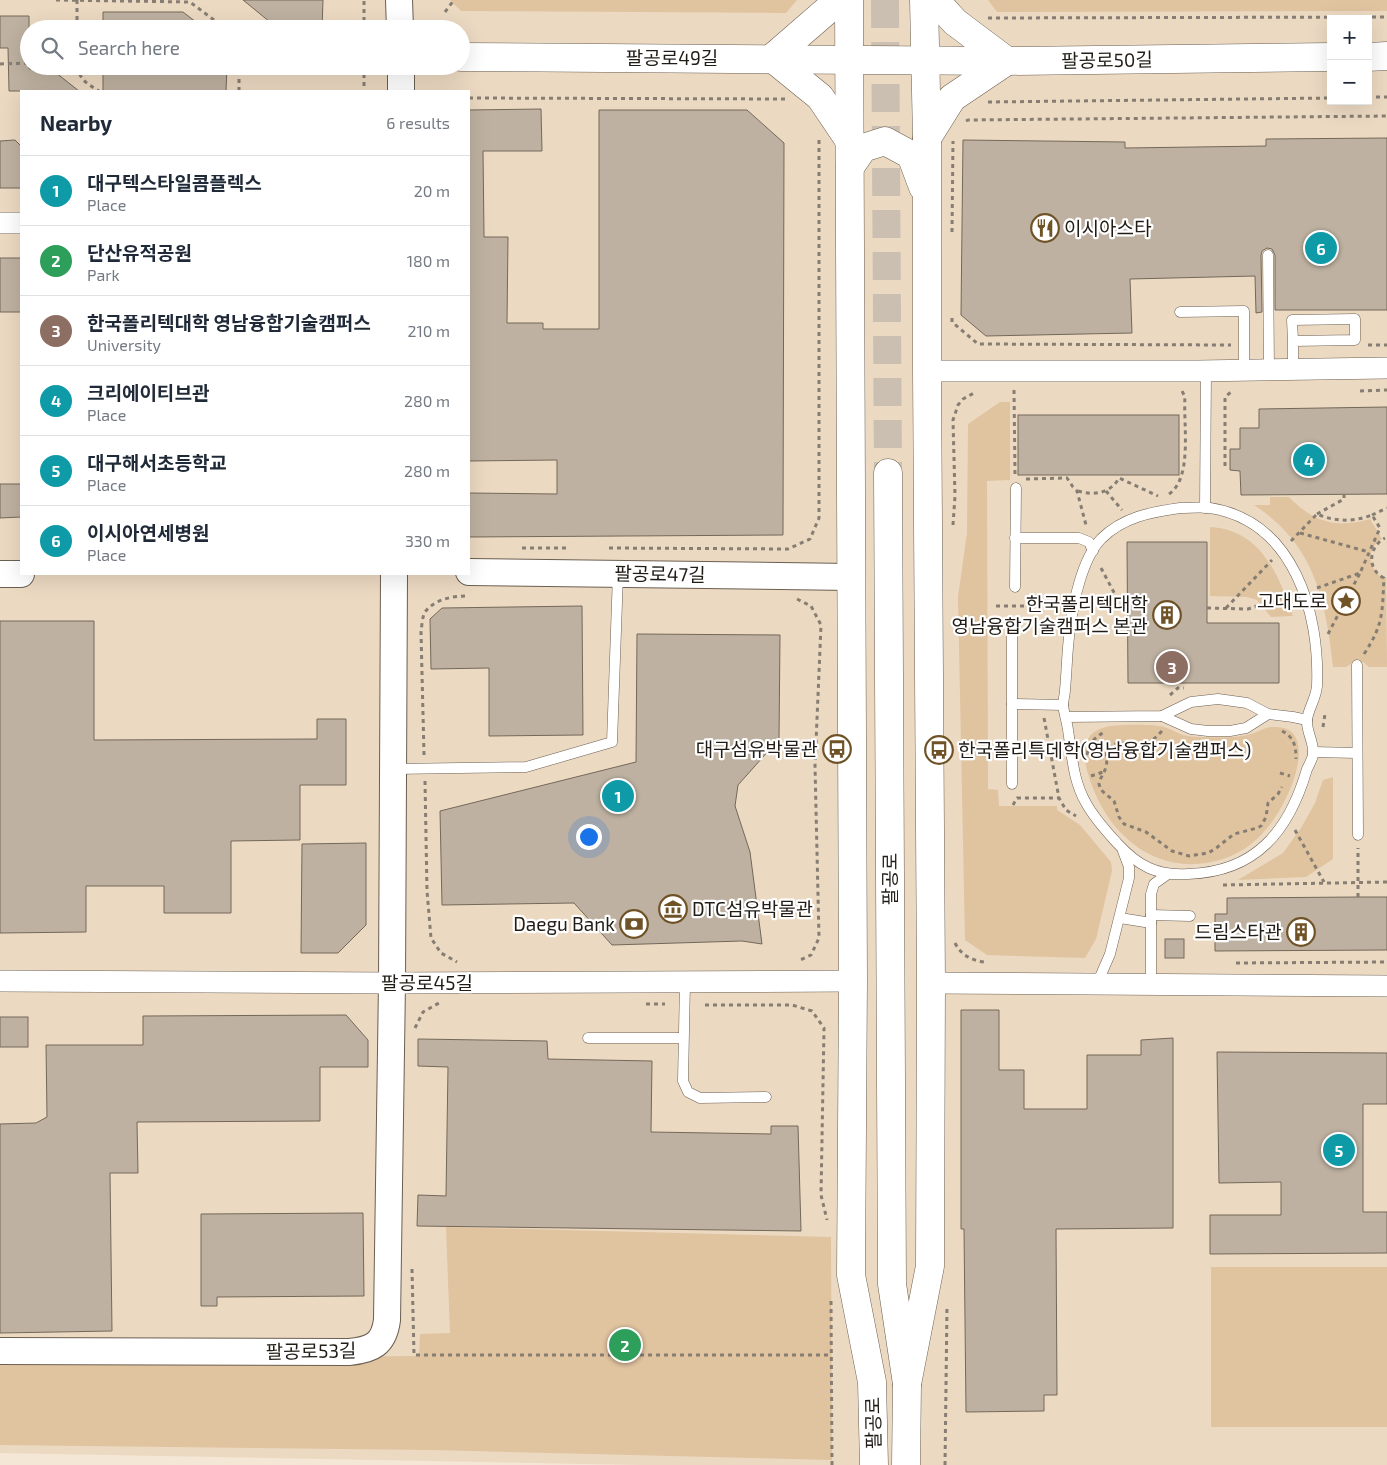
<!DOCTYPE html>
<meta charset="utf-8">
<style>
body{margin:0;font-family:"Exo 2","Noto Sans KR",sans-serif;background:#f2f2f3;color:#1f2937}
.controls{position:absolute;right:15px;top:15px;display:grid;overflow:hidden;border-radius:0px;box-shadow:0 5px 20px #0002}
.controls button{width:45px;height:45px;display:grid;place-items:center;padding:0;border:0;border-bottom:1px solid #e0e1e3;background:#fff;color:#1f2937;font:25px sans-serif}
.you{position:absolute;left:588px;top:836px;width:18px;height:18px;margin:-12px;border:4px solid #fff;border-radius:50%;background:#1a73e8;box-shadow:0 0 0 8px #1a73e833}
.badge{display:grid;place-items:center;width:32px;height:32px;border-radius:50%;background:#d93025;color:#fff;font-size:16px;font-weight:700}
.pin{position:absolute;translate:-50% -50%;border:2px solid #fff;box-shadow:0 1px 5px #0006}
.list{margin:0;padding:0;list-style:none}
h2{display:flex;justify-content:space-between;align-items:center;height:65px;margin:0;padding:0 20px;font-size:21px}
h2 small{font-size:16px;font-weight:400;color:#747a83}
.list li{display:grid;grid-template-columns:32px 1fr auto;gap:15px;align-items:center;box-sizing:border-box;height:70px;padding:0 20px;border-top:1px solid #e0e1e3}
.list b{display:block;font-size:19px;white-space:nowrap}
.list p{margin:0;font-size:16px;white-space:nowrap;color:#747a83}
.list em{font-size:16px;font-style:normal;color:#747a83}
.icon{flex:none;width:28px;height:28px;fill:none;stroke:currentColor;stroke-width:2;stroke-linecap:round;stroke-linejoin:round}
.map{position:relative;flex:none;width:1387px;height:1465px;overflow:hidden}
.search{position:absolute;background:#fff;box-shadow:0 5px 20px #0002;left:20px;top:20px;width:450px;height:55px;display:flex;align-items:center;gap:12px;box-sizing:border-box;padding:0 18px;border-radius:28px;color:#747a83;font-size:19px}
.panel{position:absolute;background:#fff;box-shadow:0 5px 20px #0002;left:20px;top:90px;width:450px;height:485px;border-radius:0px}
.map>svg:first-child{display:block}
.built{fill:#ecd9c2;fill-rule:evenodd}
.green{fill:#e0c39f}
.building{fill:#beb1a1;stroke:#746859}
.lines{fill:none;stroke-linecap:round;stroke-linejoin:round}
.secondary-tunnel{stroke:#cabfb0;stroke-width:28;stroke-dasharray:28 14;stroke-linecap:butt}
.service-casing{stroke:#6b5f51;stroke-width:11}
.minor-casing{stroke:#6b5f51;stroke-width:22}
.tertiary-casing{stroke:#6b5f51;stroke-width:28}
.secondary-casing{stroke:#6b5f51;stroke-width:29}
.path{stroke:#867e72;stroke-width:3;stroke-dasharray:4 4;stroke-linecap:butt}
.service{stroke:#fff;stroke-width:10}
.minor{stroke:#fff;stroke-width:21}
.tertiary{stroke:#fff;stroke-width:26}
.secondary{stroke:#fff;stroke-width:28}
.labels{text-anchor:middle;stroke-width:4.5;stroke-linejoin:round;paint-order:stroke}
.street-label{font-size:19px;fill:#211d16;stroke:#fff}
.poi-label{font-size:19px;fill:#211d16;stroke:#fff;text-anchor:end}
</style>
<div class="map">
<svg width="1387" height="1465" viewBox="0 0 1387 1465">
<rect width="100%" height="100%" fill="#f4e7d6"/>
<!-- built -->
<path class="built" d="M0,0H1387V1465H638L0,1453ZM1331,19H1368V101H1331ZM29,29H461V66H29ZM21,91H469V574H21Z"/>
<!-- green -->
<g class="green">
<polygon points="450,0 797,0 786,13 461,11"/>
<polygon points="988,0 1387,0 1387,11 997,12"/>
<polygon points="1000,402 1010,402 1010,480 987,481 988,789 998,790 999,806 1057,806 1057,810 1080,825 1111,862 1112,871 1096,939 1085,958 987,955 965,940 958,597 967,533 968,424"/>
<path d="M1270,497H1289C1313,522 1336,529 1370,519L1382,539C1364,549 1369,573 1386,579L1387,667H1369L1363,662L1352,663L1346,667H1333C1326,600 1314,544 1254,505H1270Z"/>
<path d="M1210,527C1260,529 1279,575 1293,616L1271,617L1257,600L1247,597L1210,596Z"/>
<path d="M1110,726C1126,725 1143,724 1159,726C1168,727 1175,732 1183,735C1191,737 1199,737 1206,737C1221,738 1237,738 1251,734C1258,732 1265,727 1272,727C1314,724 1297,777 1286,798C1273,825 1253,850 1223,859C1160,879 1109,838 1090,780C1086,768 1081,751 1088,739C1092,731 1101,728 1110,726Z"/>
<polygon points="1333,777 1333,859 1306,877 1238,880 1283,853 1301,828 1315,803 1323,780"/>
<polygon points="446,1227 831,1237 832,1460 433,1450 0,1445 0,1359 419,1356 420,1334 450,1333"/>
<rect x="1211" y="1267" width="176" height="160"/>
</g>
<!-- building -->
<g class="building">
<polygon points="243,0 323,0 322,29 270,29 270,22"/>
<polygon points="103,12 183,12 205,29 103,29"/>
<polygon points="0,16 29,16 29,69 51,69 79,91 9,91 8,48 0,48"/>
<polygon points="103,66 227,66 226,91 103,91"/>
<polygon points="541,109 542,151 483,151 484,237 508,237 507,323 543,323 543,329 599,329 599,110 747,110 784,143 783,535 469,537 469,493 557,494 557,460 469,461 469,110"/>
<polygon points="1387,138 1387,310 1275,310 1275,255 1272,249 1267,248 1262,251 1261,255 1262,312 1256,313 1255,276 1130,279 1132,333 986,336 961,315 963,140 1125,142 1125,148 1266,146 1266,139"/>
<polygon points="15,140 21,146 21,188 0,188 0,141"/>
<rect x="0" y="258" width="21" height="54"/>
<polygon points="1387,407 1387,494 1241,495 1240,471 1230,470 1230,449 1240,449 1240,428 1259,428 1259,409"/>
<rect x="1018" y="415" width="161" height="60"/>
<polygon points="0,484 21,484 21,517 0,518"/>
<polygon points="1127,542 1207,542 1207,623 1279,623 1279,683 1128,683"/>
<polygon points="582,606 583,735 489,736 489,668 431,669 430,619 442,608"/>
<polygon points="0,621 94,621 94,740 317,739 317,719 346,719 346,785 300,785 300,840 231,841 231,913 164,913 164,886 86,886 86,932 0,933"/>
<polygon points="637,634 780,635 779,739 738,785 735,806 750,852 762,944 742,941 612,945 574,903 442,905 440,811 636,762"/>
<polygon points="366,843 366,925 338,953 301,953 302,844"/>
<polygon points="1358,897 1387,897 1387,950 1215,951 1215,914 1227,914 1227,898"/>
<rect x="1165" y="939" width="19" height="19"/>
<polygon points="961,1010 999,1010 999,1070 1024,1070 1024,1109 1087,1109 1087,1055 1141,1055 1141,1040 1173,1038 1173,1228 1056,1229 1057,1395 1044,1395 1044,1411 966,1412 964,1229 961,1229"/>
<polygon points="346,1015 368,1040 368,1067 320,1067 320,1121 137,1122 138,1173 110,1173 112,1331 0,1333 0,1124 36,1123 47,1117 46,1045 143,1045 143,1016"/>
<rect x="0" y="1017" width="28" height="30"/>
<polygon points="418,1039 547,1041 548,1059 652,1061 651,1132 771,1134 771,1126 798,1126 801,1231 417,1226 418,1195 446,1196 448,1067 418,1066"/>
<polygon points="1217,1052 1387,1053 1387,1104 1363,1104 1363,1212 1387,1212 1387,1253 1210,1254 1210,1215 1281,1215 1281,1182 1219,1183"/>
<polygon points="363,1213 364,1296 217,1297 217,1306 201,1306 201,1214"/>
</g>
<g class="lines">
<!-- secondary-tunnel -->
<polyline class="secondary-tunnel" points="885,0 888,473"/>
<defs>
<g id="service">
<polyline points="1268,255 1269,370"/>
<polyline points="1180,312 1244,311 1244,370"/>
<polyline points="1293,369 1293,341 1355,340 1355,319 1292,320 1293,341"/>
<path d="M1180,508C1190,508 1200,507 1210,508C1294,521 1320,613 1317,686C1316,699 1308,709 1307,720C1306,732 1315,744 1313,755C1312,760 1309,765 1307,769C1289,831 1256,872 1188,874C1157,876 1138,866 1117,843C1106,831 1094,818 1086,803C1073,781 1072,755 1068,730C1067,722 1064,713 1063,705C1063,700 1065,695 1065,690C1067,669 1067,649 1070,629C1073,603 1082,559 1101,539C1123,517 1151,512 1180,508Z"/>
<polyline points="1205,508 1206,370"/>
<polyline points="1015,538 1079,538 1089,542 1093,551"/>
<polyline points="1015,587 1016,488"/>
<polyline points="1012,630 1012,784"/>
<polyline points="1357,665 1358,835"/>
<polyline points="1012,704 1063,705"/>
<polyline points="1162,716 1191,729 1208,731 1230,731 1246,728 1268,714"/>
<polyline points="1066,717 1162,716 1191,702 1218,699 1247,703 1268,714 1293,717 1307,720"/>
<polyline points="1313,752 1357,753"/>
<polyline points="394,769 526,767 612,742 618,574"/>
<polyline points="1151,915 1190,916"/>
<polyline points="1120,918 1151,923"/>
<polyline points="685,982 683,1081 688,1092 700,1098 766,1097"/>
<polyline points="1097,984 1110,954 1129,878 1129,867 1123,851"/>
<polyline points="1151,984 1151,894 1154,884 1168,874"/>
<polyline points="588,1038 683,1038"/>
</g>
<g id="minor">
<polyline points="0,223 21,223"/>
<polyline points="927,371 1199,371 1387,368"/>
<polyline points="0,981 392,983 853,981"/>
<polyline points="931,983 1387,986"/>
</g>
<g id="tertiary">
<polyline points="399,0 400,29"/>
<polyline points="401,66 401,91"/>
<polyline points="469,572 851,577"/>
<polyline points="0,574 21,574"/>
<path d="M0,1351L349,1352C372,1350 384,1344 387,1320L392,983L394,574"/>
</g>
<g id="secondary">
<polyline points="839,0 772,58 820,97 849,140"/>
<polyline points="849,0 853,981 851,1275 872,1382 874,1465"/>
<polyline points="461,57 1007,61 1331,57"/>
<polyline points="1368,57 1387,56"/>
<polyline points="927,138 952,98 1007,61 955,22 935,0"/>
<polyline points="850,167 863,148 885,141 911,155 923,187"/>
<polyline points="888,473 892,1284 907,1384 906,1465"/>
<polyline points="907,1384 930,1266 931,983 927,371 927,138 924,0"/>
</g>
</defs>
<!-- service casing -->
<use href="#service" class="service-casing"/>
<!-- minor casing -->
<use href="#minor" class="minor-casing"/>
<!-- tertiary casing -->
<use href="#tertiary" class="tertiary-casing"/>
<!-- secondary casing -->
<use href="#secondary" class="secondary-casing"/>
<!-- path -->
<g class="path">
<polyline points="56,0 190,2 226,29"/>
<polyline points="77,0 77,29"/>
<polyline points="445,12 454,0"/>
<polyline points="988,18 1387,17"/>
<polyline points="364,29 364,0"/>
<polyline points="0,64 29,63"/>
<path d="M78,66C79,80 88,84 99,91"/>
<polyline points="364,66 364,91"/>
<polyline points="239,91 239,69 364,68"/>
<polyline points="1368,97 1387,97"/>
<polyline points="469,98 786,99"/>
<polyline points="988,102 1331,98"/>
<polyline points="966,121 968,120 1387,116"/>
<polyline points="952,232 953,141"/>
<polyline points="952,318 952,322 978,344 1231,345"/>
<polyline points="1368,345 1387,345"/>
<polyline points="1014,390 1015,474"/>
<polyline points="1360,391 1387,390"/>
<polyline points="1225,466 1225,397 1231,392 1234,392"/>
<polyline points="1026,479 1067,478 1073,487 1077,491 1086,525"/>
<path d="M1078,491C1094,496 1111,493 1119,478L1158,496"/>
<polyline points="1106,491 1122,510"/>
<path d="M1169,494C1193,478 1183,423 1185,397L1182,391"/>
<polyline points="1317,514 1344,499 1344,494"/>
<polyline points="1372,515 1387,508"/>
<polyline points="953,525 955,496 953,420 958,405 963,399 976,392"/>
<polyline points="1300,533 1369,552"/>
<path d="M1291,541L1317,514C1335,522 1353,522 1372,515L1380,528L1360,573L1317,588"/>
<polyline points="522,548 570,548"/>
<polyline points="609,548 788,549 810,539 819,518 819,137"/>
<polyline points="1101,568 1118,600"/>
<polyline points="797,599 811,606 821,625 815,766 819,938 811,955 800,960"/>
<polyline points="996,606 1060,606"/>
<polyline points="1207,608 1248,609 1289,595"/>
<polyline points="1226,608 1272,560"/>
<polyline points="1328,634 1360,573"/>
<path d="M1364,654C1384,624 1382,612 1384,578C1366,569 1369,546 1385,538"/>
<polyline points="1170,695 1178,688 1184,688"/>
<polyline points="1044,718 1059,798 1066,810 1076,816"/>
<polyline points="1323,727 1325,714"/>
<path d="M1162,731C1157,736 1153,741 1147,743C1135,747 1113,737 1107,751C1105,756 1108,761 1106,766C1105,773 1100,777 1099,784L1101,790L1114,801L1119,817L1124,824L1146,832L1172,851L1189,856L1208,853L1215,849L1234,834L1257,828L1261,826L1266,817L1268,803L1278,794L1282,787"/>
<path d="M1282,731C1294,737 1296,746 1296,759"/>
<path d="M424,755L421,632C422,626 422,617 425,612C435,599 452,596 468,596"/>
<path d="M1087,755C1089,744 1094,737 1105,732"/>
<polyline points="1280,773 1290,776"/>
<polyline points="1091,776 1103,772"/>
<polyline points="425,781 427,891 431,938 441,953 457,962"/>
<polyline points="1013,805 1017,798 1059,798"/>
<polyline points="1295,830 1324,882"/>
<polyline points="1223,885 1387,882"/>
<polyline points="1358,897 1358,848"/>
<path d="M955,943C961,955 971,960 984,962"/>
<polyline points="1236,963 1387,962"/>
<polyline points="646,1004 665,1004"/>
<polyline points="705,1005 792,1005 812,1011 824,1028 821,1195 827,1220"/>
<polyline points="415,1028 423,1012 439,1003"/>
<polyline points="412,1269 414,1355 831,1355"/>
<polyline points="831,1301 832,1465"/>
<polyline points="945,1465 947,1306"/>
</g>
<!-- service -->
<use href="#service" class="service"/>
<!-- minor -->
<use href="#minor" class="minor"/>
<!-- tertiary -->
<use href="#tertiary" class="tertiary"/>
<!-- secondary -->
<use href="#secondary" class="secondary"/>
</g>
<!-- icons -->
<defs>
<symbol id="restaurant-ring" viewBox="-11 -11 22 22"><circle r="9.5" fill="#fff" stroke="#705227" stroke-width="1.5"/><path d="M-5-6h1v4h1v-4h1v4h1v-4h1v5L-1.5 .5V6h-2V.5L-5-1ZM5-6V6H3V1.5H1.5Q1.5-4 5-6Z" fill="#705227"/></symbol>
<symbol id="sight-ring" viewBox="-11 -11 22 22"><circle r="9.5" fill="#fff" stroke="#705227" stroke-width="1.5"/><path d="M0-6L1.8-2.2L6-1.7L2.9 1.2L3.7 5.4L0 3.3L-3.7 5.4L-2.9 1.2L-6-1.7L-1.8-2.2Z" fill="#705227"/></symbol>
<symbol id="building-ring" viewBox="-11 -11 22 22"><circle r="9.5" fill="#fff" stroke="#705227" stroke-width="1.5"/><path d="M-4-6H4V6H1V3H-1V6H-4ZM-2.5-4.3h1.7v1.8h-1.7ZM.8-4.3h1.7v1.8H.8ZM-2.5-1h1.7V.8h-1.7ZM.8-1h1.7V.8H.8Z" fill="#705227"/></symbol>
<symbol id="bus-ring" viewBox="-11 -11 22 22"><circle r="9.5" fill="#fff" stroke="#705227" stroke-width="1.5"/><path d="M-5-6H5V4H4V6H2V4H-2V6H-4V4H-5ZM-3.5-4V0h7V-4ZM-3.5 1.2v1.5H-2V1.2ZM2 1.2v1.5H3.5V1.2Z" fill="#705227"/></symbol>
<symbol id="museum-ring" viewBox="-11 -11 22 22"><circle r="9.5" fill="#fff" stroke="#705227" stroke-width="1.5"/><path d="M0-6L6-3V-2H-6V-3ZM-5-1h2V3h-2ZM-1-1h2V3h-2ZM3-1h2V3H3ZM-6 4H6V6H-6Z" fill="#705227"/></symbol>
<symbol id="bank-ring" viewBox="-11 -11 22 22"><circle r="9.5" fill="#fff" stroke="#705227" stroke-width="1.5"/><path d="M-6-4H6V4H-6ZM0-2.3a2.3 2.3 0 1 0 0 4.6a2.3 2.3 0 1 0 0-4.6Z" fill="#705227"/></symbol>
</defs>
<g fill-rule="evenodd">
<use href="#restaurant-ring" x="1029" y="212" width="32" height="32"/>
<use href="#sight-ring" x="1330" y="585" width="32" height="32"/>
<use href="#building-ring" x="1151" y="599" width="32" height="32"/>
<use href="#bus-ring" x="821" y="733" width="32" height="32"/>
<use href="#bus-ring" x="923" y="734" width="32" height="32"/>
<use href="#museum-ring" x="657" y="893" width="32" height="32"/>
<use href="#bank-ring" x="618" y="908" width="32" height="32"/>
<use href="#building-ring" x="1285" y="916" width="32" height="32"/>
</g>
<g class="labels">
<!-- street labels -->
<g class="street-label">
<text x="672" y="65">팔공로49길</text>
<text transform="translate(1107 60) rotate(-1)" y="7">팔공로50길</text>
<text transform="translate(660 574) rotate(1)" y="7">팔공로47길</text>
<text transform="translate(890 879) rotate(-90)" y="7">팔공로</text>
<text x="427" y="990">팔공로45길</text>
<text transform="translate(311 1351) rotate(-1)" y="7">팔공로53길</text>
<text transform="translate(873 1423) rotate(-91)" y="7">팔공로</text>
</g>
<!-- poi labels -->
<g class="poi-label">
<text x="1064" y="235" text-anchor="start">이시아스타</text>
<text x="1327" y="608">고대도로</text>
<text x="1148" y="611">한국폴리텍대학<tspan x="1148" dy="22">영남융합기술캠퍼스 본관</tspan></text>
<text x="818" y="756">대구섬유박물관</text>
<text x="958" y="757" text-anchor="start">한국폴리특데학(영남융합기술캠퍼스)</text>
<text x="692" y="916" text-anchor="start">DTC섬유박물관</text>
<text x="615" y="931">Daegu Bank</text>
<text x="1282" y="939">드림스타관</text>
</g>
</g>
</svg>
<div class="controls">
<button>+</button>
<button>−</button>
</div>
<div class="you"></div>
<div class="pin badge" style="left:618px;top:796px;background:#0f9aa8">1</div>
<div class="pin badge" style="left:625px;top:1345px;background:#2e9e5b">2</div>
<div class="pin badge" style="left:1172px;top:667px;background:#8d6e63">3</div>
<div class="pin badge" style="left:1309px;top:460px;background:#0f9aa8">4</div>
<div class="pin badge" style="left:1339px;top:1150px;background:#0f9aa8">5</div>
<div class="pin badge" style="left:1321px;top:248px;background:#0f9aa8">6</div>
<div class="search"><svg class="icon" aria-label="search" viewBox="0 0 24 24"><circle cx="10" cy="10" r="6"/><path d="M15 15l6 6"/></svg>Search here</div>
<section class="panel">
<h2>Nearby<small>6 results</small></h2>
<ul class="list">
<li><span class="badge" style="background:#0f9aa8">1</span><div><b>대구텍스타일콤플렉스</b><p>Place</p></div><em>20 m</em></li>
<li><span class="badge" style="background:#2e9e5b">2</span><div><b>단산유적공원</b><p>Park</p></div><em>180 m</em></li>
<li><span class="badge" style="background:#8d6e63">3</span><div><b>한국폴리텍대학 영남융합기술캠퍼스</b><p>University</p></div><em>210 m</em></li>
<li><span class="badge" style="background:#0f9aa8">4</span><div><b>크리에이티브관</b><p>Place</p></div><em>280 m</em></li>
<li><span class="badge" style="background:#0f9aa8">5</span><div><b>대구해서초등학교</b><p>Place</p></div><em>280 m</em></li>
<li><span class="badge" style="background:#0f9aa8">6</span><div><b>이시아연세병원</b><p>Place</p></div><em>330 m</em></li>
</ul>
</section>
</div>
